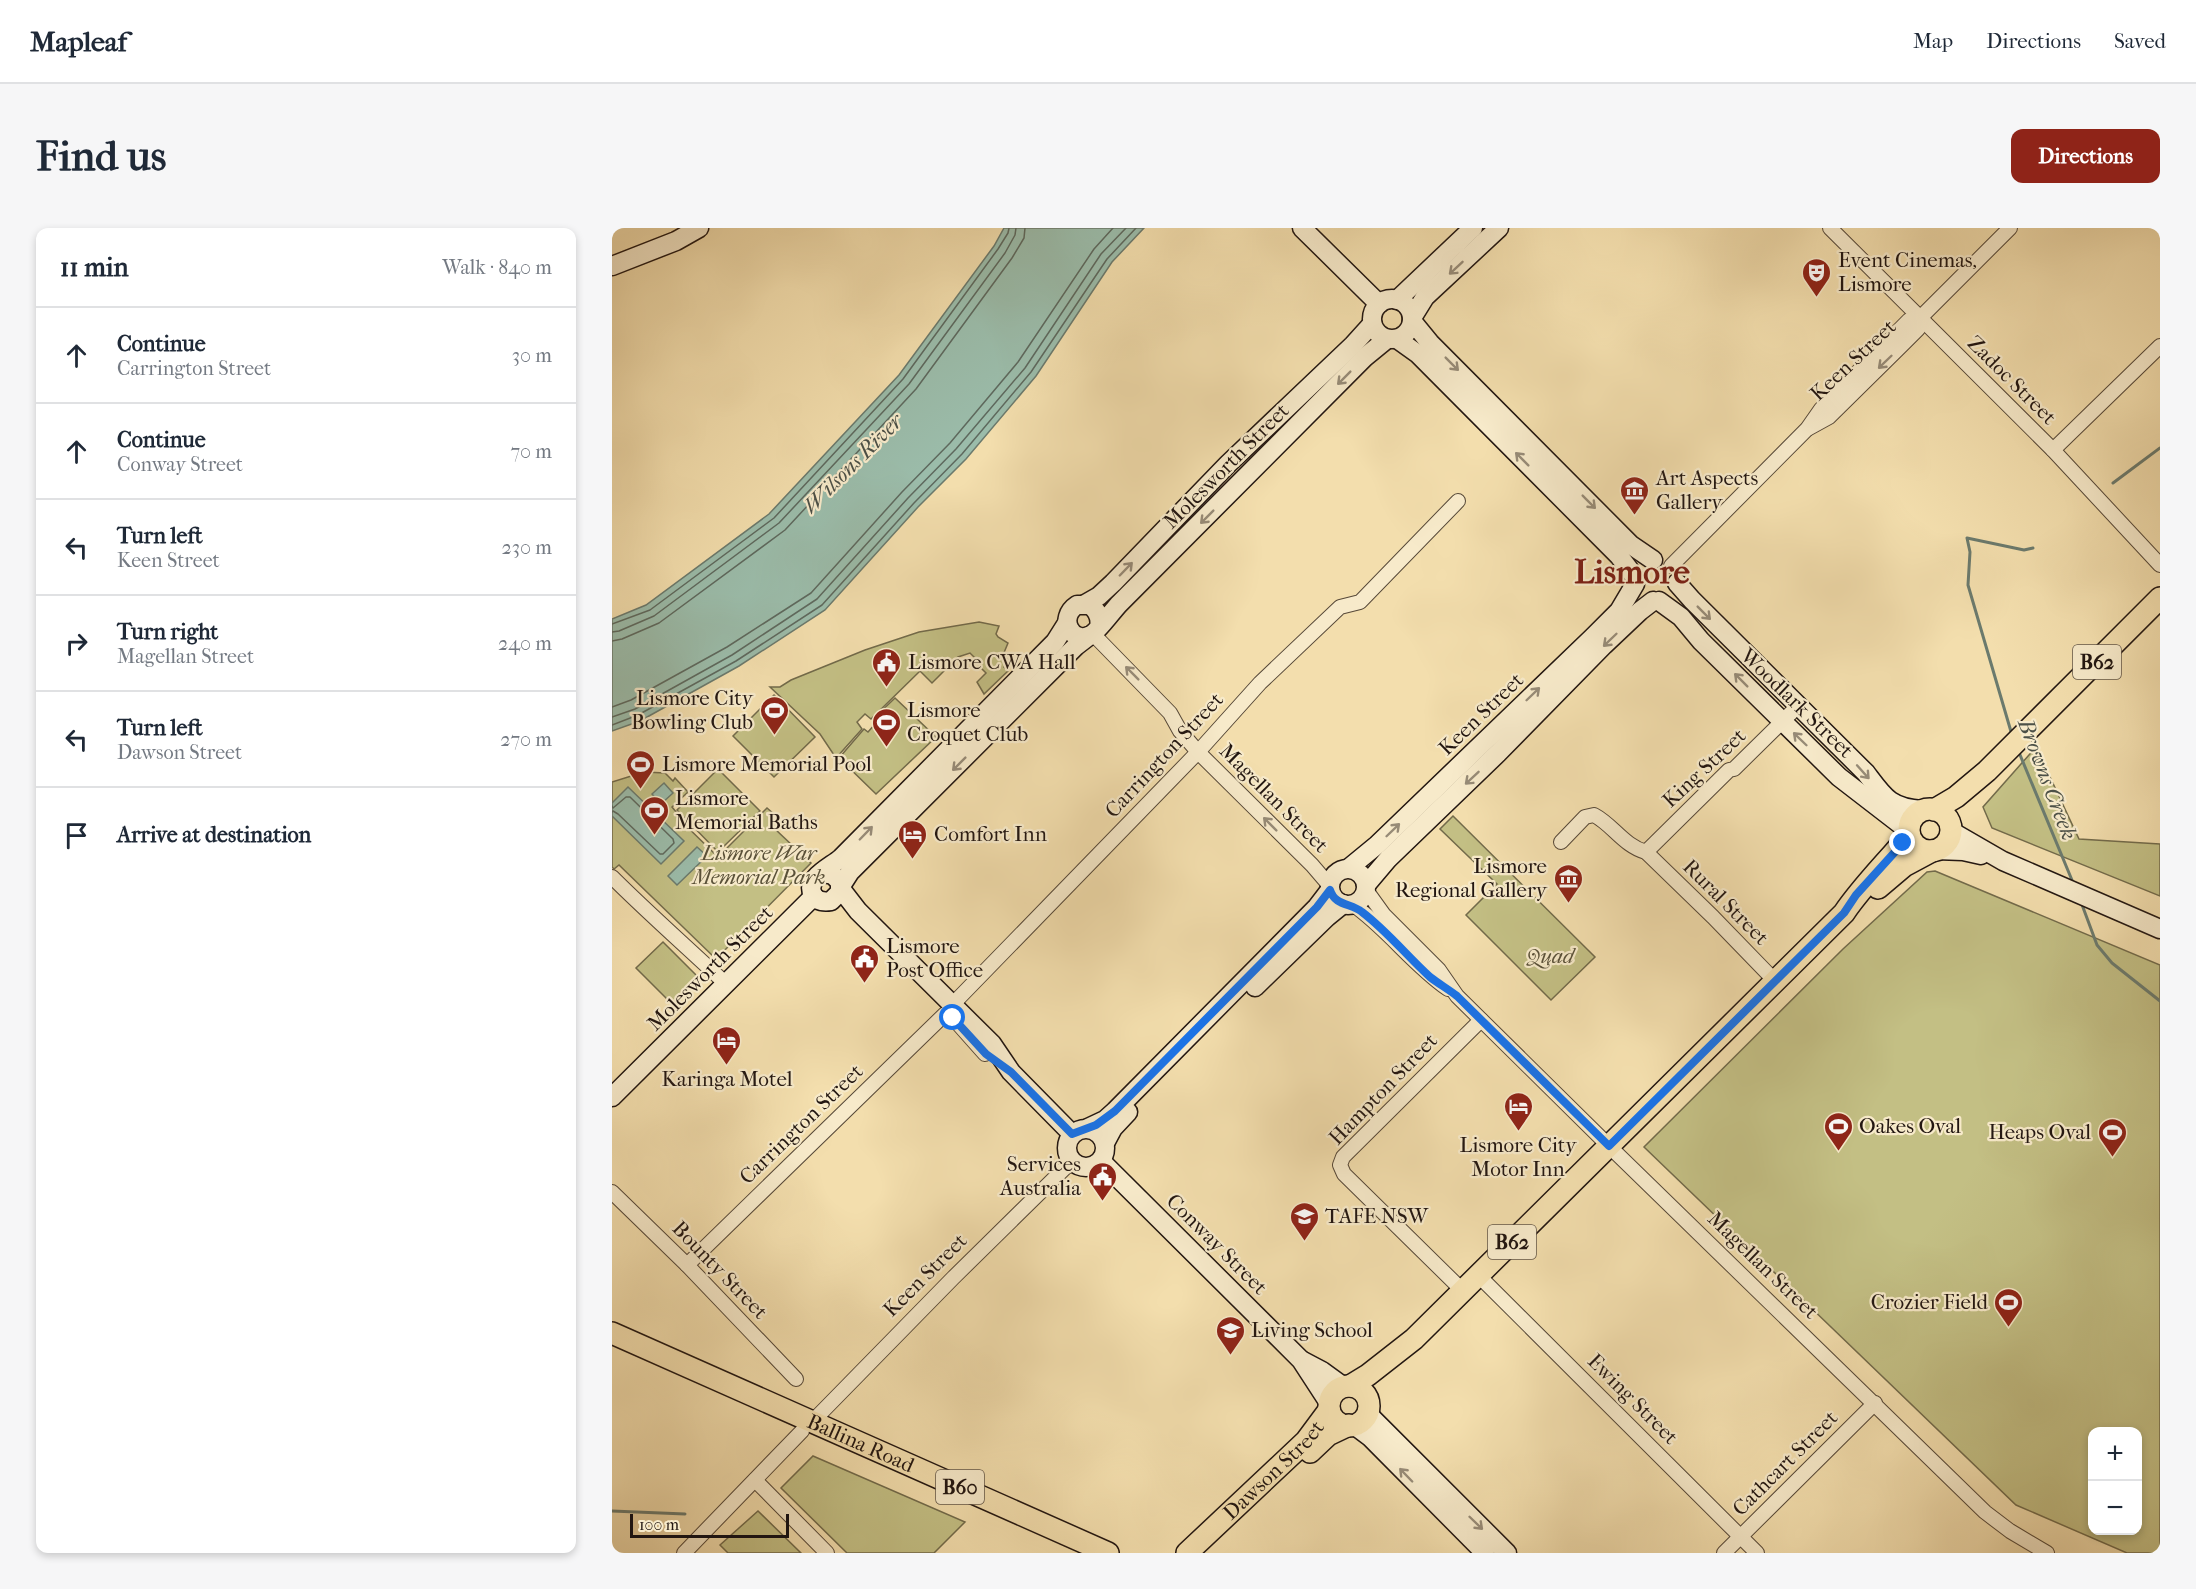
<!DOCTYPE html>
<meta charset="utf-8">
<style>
body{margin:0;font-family:"IM FELL French Canon",serif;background:#f6f6f7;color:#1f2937}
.controls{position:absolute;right:18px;bottom:18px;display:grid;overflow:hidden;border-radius:12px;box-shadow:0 3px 9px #0003}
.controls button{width:54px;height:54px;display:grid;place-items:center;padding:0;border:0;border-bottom:2px solid #e0e1e3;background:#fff;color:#1f2937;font:30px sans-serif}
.scale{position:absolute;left:18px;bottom:15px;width:159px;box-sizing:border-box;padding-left:6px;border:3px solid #221611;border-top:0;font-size:16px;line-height:21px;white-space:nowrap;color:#221611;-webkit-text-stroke:4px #f7eaca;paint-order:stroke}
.stop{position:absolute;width:18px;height:18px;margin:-14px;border:4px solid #1a73e8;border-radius:50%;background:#fff}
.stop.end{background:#1a73e8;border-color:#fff;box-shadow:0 2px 6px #0008}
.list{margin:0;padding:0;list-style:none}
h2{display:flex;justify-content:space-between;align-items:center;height:78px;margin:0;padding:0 24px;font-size:26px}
h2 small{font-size:20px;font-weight:400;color:#747a83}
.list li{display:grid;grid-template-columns:39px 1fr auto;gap:18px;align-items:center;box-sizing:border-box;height:96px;padding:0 24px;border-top:2px solid #e0e1e3}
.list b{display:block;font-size:22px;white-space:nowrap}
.list p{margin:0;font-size:20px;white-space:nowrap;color:#747a83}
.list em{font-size:20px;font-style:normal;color:#747a83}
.icon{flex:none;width:33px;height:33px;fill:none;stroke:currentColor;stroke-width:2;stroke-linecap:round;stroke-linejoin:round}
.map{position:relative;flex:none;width:1548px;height:1325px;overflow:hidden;border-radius:12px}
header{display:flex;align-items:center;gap:36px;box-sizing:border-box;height:84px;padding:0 30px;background:#fff;border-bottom:2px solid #e0e1e3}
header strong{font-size:28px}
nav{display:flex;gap:33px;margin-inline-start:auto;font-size:21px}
.intro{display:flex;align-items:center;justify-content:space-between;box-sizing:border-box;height:144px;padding:0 36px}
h1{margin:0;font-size:42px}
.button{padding:15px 27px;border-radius:12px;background:#8f2418;color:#fff;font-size:21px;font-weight:700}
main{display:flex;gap:36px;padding:0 36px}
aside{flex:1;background:#fff;border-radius:12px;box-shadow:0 3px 9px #0003}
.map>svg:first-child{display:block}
.green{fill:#c3bf84;stroke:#726a4a;stroke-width:1.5;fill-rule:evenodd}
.water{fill:#9bbcaa;stroke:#6b7a6d;stroke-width:1.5}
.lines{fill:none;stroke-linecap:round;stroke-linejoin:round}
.shore{stroke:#5e695e;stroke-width:1.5}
.stream{stroke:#6b7a6d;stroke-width:3}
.street-casing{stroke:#564838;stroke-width:16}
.secondary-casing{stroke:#221611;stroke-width:21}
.primary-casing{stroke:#221611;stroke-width:24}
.street{stroke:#f7eaca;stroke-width:14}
.secondary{stroke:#f7eaca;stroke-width:18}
.primary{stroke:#f3dead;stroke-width:21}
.oneway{stroke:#978b77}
.route{stroke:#1a73e8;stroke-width:8}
.labels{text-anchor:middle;stroke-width:4.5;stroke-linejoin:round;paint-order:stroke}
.shield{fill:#f7eaca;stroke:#625648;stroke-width:1.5}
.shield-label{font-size:20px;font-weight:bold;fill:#221611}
.poi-label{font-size:21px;fill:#221611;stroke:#f7eaca;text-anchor:start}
.street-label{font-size:21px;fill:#221611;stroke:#f7eaca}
.park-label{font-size:21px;font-style:italic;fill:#5a5139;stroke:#f7eaca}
.water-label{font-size:22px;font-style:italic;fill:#4c5047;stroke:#f7eaca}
.town-label{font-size:33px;font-weight:bold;fill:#7a1f14;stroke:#f7eaca}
</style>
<header>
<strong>Mapleaf</strong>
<nav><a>Map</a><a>Directions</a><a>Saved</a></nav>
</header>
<div class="intro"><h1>Find us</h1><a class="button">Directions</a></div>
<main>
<aside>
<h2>11 min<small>Walk · 840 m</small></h2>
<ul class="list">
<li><svg class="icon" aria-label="ahead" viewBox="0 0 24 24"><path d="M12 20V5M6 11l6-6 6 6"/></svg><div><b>Continue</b><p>Carrington Street</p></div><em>30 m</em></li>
<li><svg class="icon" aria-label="ahead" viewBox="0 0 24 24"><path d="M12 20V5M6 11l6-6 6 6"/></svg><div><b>Continue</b><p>Conway Street</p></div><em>70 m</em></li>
<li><svg class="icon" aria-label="left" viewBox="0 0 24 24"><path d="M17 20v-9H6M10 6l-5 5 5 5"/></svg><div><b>Turn left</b><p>Keen Street</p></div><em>230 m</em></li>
<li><svg class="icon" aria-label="right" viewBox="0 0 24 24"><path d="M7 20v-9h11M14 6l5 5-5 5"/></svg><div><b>Turn right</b><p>Magellan Street</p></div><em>240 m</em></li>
<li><svg class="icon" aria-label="left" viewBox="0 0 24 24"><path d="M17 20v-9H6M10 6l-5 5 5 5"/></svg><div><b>Turn left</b><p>Dawson Street</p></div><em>270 m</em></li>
<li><svg class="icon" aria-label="arrive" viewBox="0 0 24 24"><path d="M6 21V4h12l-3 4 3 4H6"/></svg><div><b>Arrive at destination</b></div></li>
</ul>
</aside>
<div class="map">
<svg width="1548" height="1325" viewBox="0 0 1548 1325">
<rect width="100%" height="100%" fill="#f3dead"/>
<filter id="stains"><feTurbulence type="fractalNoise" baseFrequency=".00333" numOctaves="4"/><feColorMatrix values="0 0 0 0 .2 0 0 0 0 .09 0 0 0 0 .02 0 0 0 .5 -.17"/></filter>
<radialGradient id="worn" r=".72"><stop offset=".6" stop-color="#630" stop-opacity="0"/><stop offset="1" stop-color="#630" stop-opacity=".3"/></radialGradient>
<!-- green -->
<g class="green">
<polygon points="367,394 387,398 384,406 386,409 396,415 391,427 398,434 392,439 396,443 372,466 365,454 374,445 367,438 368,435 358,425 346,429 320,455 308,443 259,491 253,486 245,494 250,501 224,530 208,506 158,459 168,459 179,452 253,422 307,404"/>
<polygon points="162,467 203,509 162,549 121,508"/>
<polygon points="283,470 324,509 264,566 227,530 252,501 256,504 264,495 261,491"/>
<polygon points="1424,519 1467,611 1548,616 1548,668 1380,600 1371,579"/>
<polygon points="106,541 148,583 106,624 65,582"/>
<polygon points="32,544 53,545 61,553 63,550 76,564 60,579 65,585 63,587 106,629 155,580 171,594 163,601 199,635 104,731 7,637 2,641 0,639 0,554"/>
<polygon points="841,588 983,729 939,772 854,687 885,656 828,601"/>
<path d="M1323,643L1548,737V1325H1515L1404,1277L1032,919L1231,721L1315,644ZM1480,1204H1526V1302H1480Z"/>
<polygon points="51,714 87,750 60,776 24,740"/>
<polygon points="201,1228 353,1294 322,1325 235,1325 169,1260"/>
<polygon points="146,1283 189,1325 116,1325 108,1317"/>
</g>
<!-- water -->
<g class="water">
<polygon points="392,0 532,0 500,34 424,148 354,231 306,279 213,382 127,438 28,493 0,503 0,391 34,377 157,286 287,147 382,18"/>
<polygon points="52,555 61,565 49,576 40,566"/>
<polygon points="16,559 72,613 49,636 0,588 0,575"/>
<polygon points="85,619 95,628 65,657 56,648"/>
</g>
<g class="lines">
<!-- shore -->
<g class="shore">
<polyline points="0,396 38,382 162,290 291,151 386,21 396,5 397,0"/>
<polyline points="0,404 7,403 42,388 167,295 297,156 393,25 403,7 404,0"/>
<polyline points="0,413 10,411 47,395 173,302 304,161 400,30 412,10 413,0"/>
<polyline points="0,479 19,472 115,419 199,365 290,264 338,215 406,134 482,21 501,0"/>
<polyline points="0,489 23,481 120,427 205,371 296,270 344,221 413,140 489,26 514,0"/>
<polyline points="0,497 26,487 124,433 210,377 302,275 350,226 419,144 495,31 524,0"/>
<polyline points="0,578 1,580 14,569 18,569 61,611 62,615 51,626 48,626 6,586 1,583 0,584"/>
</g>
<!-- stream -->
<g class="stream">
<polyline points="1501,255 1548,220"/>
<polyline points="1400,507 1356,357 1358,324 1355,310 1412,322 1421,320"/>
<polyline points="1406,522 1462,657"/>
<polyline points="1469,674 1485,717 1500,735 1548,773"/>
<polyline points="0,1283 73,1286"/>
</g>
<defs>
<g id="street">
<polyline points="1218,0 1441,222 1548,337"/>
<polyline points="1197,200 1217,189 1290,117 1306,101 1309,89"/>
<polyline points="1441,222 1548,118"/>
<polyline points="1059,338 1195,201 1209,181 1297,92 1309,89 1398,0"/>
<polyline points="481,406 558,485 568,503 586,524 700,637 718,658"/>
<path d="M949,614L973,589L982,587C1001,597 1012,618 1034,624L1117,542L1122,541L1186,478"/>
<polyline points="1034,624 1101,689 1164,754"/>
<path d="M0,649C37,686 76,720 114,756"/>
<polyline points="754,662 772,687 827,742 845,768 997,918 1373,1284 1398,1303 1435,1325"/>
<path d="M740,676C775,700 801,737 836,761"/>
<polyline points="373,826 341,790 338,783 340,777 586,524 648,455 728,379 748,374 846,273"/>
<polyline points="0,964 75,1037 184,1151"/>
<polyline points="75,1037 333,786"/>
<polyline points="867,1048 1145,1325"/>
<polyline points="851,1063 732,946 728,937 731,929 869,792"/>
<polyline points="200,1194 341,1050 460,933"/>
<polyline points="143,1252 215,1325"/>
<polyline points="72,1325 190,1203"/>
<polyline points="1112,1325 1263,1175"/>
</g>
<g id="secondary">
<polyline points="690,0 767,76"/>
<polyline points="0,38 64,13 87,0"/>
<circle cx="780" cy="91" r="20"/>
<polyline points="785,72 861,0"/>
<polyline points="800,90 813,69 887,0"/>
<polyline points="800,93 818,115 1019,317 1041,332"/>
<polyline points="785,111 806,126 1007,328 1023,349"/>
<path d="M1065,355L1080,372L1254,545C1272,569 1278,580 1310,582"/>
<polyline points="1047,373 1069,389 1089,413 1227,549 1297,603"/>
<polyline points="473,376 487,368 501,355 616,236 741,117 760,96"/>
<path d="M487,399C489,390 486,383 478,377H465C445,390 460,417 479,407C486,403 501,382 508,375L753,129L775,111"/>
<polyline points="1339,603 1391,633 1548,701"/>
<polyline points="1324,622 1351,623 1369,627"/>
<polyline points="737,640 765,617 981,409 1007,383 1023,356"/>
<circle cx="736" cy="659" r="18"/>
<path d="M211,645L221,647L228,654V664L219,673C212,674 205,674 201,667C192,650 219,639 229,630L443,414L455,395"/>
<polyline points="754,657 776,631 886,525 992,417 1028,383 1041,373"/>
<polyline points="229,658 238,644 464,418 477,408"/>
<polyline points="229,661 246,683 380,816 399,844 460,906"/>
<polyline points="643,759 715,689 731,676"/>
<polyline points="0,869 202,668"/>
<polyline points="476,900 493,892 503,883 705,679 718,662"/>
<circle cx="474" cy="920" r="19"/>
<polyline points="493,915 501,900 516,884"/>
<polyline points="489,933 689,1132 717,1175"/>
<polyline points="691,1133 710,1143 732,1159"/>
<polyline points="755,1185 895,1325"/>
<polyline points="742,1197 758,1209 873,1325"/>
</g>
<g id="primary">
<circle cx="1318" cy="602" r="21"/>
<polyline points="1322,582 1344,569 1375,543 1548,370"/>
<polyline points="1266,660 1292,638 1320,623"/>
<path id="s1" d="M0,1105L496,1325"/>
<path d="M738,1158L756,1147L802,1111L1232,685C1251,657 1276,633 1297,607"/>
<circle cx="737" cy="1178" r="20"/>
<polyline points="698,1224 716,1207 737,1197"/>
<path id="s2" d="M575,1325L694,1213L717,1182"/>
</g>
</defs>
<!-- street casing -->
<use href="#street" class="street-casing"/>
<!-- secondary casing -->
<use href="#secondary" class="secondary-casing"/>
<!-- primary casing -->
<use href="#primary" class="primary-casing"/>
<!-- street -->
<use href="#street" class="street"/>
<!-- secondary -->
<use href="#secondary" class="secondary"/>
<!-- primary -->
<use href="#primary" class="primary"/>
</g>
<!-- one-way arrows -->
<defs><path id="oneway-shaft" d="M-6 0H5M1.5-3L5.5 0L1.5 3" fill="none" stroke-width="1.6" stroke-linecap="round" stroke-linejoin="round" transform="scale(1.5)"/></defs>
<g class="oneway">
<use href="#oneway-shaft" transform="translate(844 40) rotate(137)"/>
<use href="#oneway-shaft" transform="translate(1273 134) rotate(136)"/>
<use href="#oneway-shaft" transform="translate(840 136) rotate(45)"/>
<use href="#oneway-shaft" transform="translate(732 150) rotate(135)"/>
<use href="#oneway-shaft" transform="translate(910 231) rotate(-135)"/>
<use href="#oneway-shaft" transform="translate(977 274) rotate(45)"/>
<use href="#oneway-shaft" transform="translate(595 289) rotate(135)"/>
<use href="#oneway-shaft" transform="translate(514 341) rotate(-46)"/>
<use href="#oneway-shaft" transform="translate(1092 385) rotate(45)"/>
<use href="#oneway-shaft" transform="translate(998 412) rotate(136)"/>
<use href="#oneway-shaft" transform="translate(520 445) rotate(-135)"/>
<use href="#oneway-shaft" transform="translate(1129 452) rotate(-135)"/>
<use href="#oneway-shaft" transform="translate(921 466) rotate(-44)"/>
<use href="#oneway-shaft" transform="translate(1188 511) rotate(-136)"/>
<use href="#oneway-shaft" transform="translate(347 536) rotate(135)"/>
<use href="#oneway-shaft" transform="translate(1251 544) rotate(48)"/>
<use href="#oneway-shaft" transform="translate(860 550) rotate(137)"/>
<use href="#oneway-shaft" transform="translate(658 596) rotate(-135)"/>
<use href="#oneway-shaft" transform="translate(781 602) rotate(-44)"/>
<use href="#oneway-shaft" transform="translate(254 605) rotate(-46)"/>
<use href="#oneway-shaft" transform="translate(794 1247) rotate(-134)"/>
<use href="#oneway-shaft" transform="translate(864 1295) rotate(44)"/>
</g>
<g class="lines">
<!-- route -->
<path class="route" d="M341,790L374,826L399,844L460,906L484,897L503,883L705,679L718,662C723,678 739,675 750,684C775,703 795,728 818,749C827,756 836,761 845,768L997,918L1232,685L1244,667L1291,615"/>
</g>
<!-- icons -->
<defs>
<symbol id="theatre-pin" viewBox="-11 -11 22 30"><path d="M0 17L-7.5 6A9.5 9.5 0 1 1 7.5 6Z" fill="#8f2418" stroke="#f7eaca"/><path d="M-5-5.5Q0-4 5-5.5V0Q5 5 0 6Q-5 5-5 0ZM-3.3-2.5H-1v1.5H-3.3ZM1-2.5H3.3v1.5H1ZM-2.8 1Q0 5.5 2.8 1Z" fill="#fff"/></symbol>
<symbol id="museum-pin" viewBox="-11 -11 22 30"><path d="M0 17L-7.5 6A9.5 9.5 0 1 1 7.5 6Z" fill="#8f2418" stroke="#f7eaca"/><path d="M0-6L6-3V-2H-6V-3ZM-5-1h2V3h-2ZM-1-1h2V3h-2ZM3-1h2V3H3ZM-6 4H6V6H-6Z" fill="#fff"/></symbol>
<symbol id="civic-pin" viewBox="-11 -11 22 30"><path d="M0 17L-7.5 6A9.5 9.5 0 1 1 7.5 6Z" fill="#8f2418" stroke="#f7eaca"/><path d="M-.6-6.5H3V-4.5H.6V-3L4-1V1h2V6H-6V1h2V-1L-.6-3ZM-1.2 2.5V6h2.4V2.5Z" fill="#fff"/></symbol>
<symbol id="stadium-pin" viewBox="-11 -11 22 30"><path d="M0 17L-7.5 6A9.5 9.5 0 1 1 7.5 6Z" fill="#8f2418" stroke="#f7eaca"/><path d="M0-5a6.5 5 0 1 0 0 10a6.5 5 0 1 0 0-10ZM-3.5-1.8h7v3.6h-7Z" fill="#fff"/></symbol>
<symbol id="hotel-pin" viewBox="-11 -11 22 30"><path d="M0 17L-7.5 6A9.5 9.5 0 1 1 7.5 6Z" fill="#8f2418" stroke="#f7eaca"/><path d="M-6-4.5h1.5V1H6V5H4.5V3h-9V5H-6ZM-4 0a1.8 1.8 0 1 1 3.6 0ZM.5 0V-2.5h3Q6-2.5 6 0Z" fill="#fff"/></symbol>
<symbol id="university-pin" viewBox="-11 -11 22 30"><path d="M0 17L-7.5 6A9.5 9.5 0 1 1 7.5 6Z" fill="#8f2418" stroke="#f7eaca"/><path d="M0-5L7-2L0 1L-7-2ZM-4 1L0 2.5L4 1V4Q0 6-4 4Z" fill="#fff"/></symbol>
<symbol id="school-pin" viewBox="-11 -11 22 30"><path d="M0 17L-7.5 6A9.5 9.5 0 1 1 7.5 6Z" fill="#8f2418" stroke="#f7eaca"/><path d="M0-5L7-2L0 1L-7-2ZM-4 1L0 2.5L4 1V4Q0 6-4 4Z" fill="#fff"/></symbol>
</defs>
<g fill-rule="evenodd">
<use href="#theatre-pin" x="1188" y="28" width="33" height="45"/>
<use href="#museum-pin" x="1006" y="246" width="33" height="45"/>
<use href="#civic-pin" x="258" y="418" width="33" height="45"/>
<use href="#stadium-pin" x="146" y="466" width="33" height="45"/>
<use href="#stadium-pin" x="258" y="478" width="33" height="45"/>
<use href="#stadium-pin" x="12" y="520" width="33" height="45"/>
<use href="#stadium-pin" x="26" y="566" width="33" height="45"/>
<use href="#hotel-pin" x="284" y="590" width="33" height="45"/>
<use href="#museum-pin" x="940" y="634" width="33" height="45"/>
<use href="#civic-pin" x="236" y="714" width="33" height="45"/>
<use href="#hotel-pin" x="98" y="796" width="33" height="45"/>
<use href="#hotel-pin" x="890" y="862" width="33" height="45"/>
<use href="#stadium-pin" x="1210" y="882" width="33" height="45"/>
<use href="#stadium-pin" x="1484" y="888" width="33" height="45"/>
<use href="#civic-pin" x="474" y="932" width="33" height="45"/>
<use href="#university-pin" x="676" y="972" width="33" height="45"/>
<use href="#stadium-pin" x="1380" y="1058" width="33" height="45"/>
<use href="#school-pin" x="602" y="1086" width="33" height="45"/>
</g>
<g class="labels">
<!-- shield labels -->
<g class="shield">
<rect x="1461" y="417" width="48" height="34" rx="4.5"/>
<rect x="876" y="997" width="48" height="34" rx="4.5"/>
<rect x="324" y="1242" width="48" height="34" rx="4.5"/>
</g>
<g class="shield-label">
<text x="1485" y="441">B62</text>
<text x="900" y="1021">B62</text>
<text x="348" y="1266">B60</text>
</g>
<!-- poi labels -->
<g class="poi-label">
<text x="1226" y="39">Event Cinemas,<tspan x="1226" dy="24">Lismore</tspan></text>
<text x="1044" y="257">Art Aspects<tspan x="1044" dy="24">Gallery</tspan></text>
<text x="296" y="441">Lismore CWA Hall</text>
<text x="141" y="477" text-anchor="end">Lismore City<tspan x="141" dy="24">Bowling Club</tspan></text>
<text x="295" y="489">Lismore<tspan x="295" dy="24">Croquet Club</tspan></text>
<text x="50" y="543">Lismore Memorial Pool</text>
<text x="63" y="577">Lismore<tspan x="63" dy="24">Memorial Baths</tspan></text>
<text x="322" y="613">Comfort Inn</text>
<text x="935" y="645" text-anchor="end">Lismore<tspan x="935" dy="24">Regional Gallery</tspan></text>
<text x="274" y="725">Lismore<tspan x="274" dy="24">Post Office</tspan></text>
<text x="115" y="858" text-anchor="middle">Karinga Motel</text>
<text x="1247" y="905">Oakes Oval</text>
<text x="1479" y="911" text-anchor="end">Heaps Oval</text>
<text x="906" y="924" text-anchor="middle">Lismore City<tspan x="906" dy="24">Motor Inn</tspan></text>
<text x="469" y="943" text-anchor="end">Services<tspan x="469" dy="24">Australia</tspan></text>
<text x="713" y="995">TAFE NSW</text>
<text x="1376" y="1081" text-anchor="end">Crozier Field</text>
<text x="639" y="1109">Living School</text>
</g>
<!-- street labels -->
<g class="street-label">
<text transform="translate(1241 132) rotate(-43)" y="7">Keen Street</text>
<text transform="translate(1400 152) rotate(45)" y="7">Zadoc Street</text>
<text transform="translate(614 238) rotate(-45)" y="7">Molesworth Street</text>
<text transform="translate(1185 475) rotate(44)" y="7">Woodlark Street</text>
<text transform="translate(869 486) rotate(-44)" y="7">Keen Street</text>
<text transform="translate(552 527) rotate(-47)" y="7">Carrington Street</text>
<text transform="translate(1092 540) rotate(-43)" y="7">King Street</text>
<text transform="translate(662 570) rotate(45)" y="7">Magellan Street</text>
<text transform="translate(1114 674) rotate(45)" y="7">Rural Street</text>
<text transform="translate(98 740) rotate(-45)" y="7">Molesworth Street</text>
<text transform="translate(771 861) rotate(-46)" y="7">Hampton Street</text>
<text transform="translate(189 896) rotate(-44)" y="7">Carrington Street</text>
<text transform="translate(605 1016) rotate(45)" y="7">Conway Street</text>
<text transform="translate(1151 1037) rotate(44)" y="7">Magellan Street</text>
<text transform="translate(108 1042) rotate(46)" y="7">Bounty Street</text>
<text transform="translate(313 1047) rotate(-45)" y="7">Keen Street</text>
<text transform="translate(1021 1171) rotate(45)" y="7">Ewing Street</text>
<text dy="7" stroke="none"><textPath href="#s1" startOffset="272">Ballina Road</textPath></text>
<text transform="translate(1173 1235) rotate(-45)" y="7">Cathcart Street</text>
<text dy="7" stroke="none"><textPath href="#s2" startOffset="120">Dawson Street</textPath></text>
</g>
<!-- park labels -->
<g class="park-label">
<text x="147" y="632">Lismore War<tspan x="147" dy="24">Memorial Park</tspan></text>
<text x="938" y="735">Quad</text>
</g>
<!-- water labels -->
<g class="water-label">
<text transform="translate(240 235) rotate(-45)" y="8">Wilsons River</text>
<text transform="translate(1436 551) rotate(69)" y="8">Browns Creek</text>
</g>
<!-- town labels -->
<g class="town-label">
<text x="1020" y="355">Lismore</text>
</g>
</g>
<rect width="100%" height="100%" filter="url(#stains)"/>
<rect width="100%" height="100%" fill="url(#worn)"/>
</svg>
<div class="controls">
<button>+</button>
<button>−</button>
</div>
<div class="scale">100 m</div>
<div class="stop" style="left:341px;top:790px"></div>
<div class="stop end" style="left:1291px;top:615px"></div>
</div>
</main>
